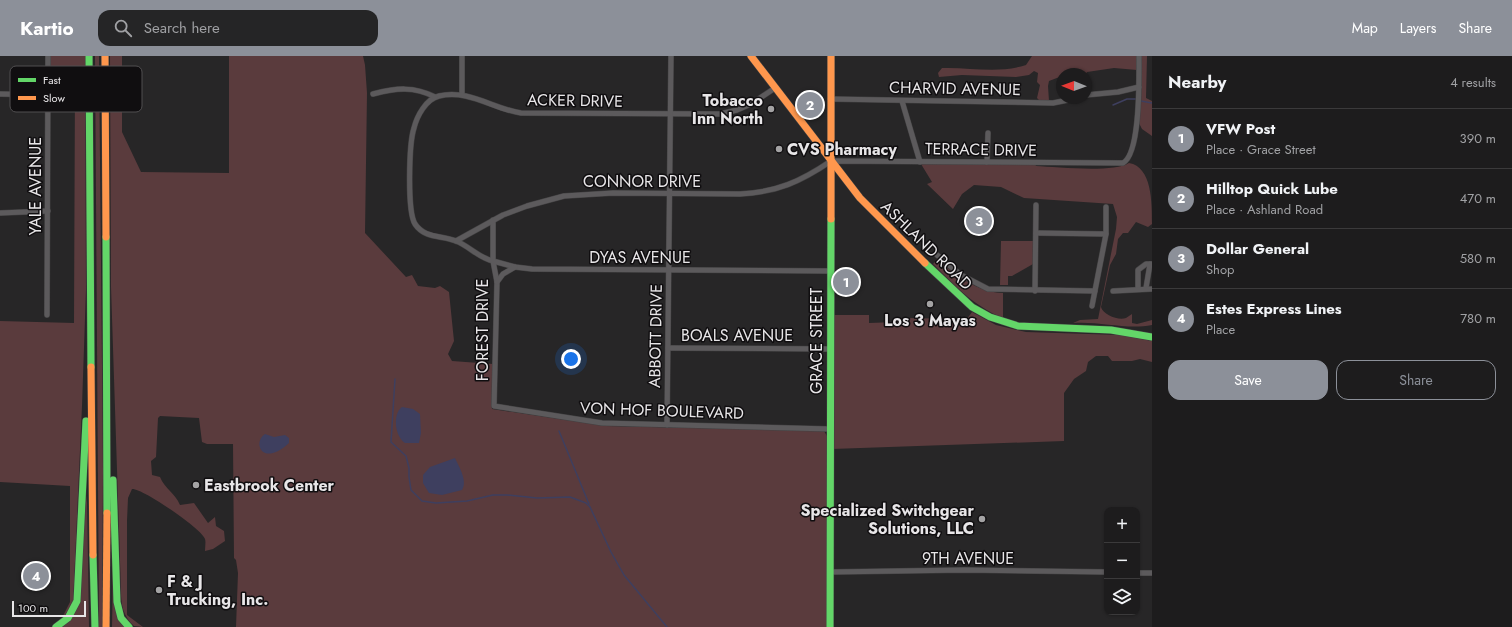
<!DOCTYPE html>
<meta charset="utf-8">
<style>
body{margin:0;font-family:Jost,sans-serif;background:#252526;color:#f1f3f6}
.controls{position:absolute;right:12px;bottom:12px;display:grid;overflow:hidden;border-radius:8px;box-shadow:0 1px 3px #0004}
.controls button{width:36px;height:36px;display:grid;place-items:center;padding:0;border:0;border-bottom:1px solid #3b3a3b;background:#1d1c1d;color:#f1f3f6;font:20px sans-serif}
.compass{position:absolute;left:1056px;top:12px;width:36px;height:36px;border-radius:50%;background:#1d1c1d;box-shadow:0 1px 3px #0004;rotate:271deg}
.scale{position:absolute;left:12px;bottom:10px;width:74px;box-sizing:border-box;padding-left:4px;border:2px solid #e8e6e8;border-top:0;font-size:11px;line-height:14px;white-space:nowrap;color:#e8e6e8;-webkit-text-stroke:3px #100e10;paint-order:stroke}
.you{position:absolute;left:571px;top:303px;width:14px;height:14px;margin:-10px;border:3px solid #fff;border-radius:50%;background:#1a73e8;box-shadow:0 0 0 6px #1a73e833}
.badge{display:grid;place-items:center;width:26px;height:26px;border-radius:50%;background:#8c9099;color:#fff;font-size:13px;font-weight:700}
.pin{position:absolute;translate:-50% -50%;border:2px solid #fff;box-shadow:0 1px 4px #0006}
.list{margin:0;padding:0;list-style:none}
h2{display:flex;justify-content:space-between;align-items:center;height:52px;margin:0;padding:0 16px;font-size:17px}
h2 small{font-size:13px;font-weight:400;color:#a0a1a4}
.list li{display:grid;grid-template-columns:26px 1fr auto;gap:12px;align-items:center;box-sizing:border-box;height:60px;padding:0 16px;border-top:1px solid #3b3a3b}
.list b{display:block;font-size:15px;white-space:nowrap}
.list p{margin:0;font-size:13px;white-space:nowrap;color:#a0a1a4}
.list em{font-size:13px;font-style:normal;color:#a0a1a4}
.actions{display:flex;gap:8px;padding:12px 16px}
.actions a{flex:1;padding:9px 0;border:1px solid #8c9099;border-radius:12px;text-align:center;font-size:14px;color:#8c9099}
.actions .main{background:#8c9099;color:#fff}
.icon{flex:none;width:22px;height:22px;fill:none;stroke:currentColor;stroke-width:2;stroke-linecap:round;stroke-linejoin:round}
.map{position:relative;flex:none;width:1152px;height:571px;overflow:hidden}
header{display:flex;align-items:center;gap:24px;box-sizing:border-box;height:56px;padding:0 20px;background:#8c9099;color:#fff}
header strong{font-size:19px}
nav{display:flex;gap:22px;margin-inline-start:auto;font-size:14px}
.search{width:280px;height:36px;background:#252526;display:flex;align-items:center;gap:10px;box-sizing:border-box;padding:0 14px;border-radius:12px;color:#a0a1a4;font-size:15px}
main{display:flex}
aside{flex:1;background:#1d1c1d}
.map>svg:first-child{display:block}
.green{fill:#5a3b3d}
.water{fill:#3e3f5f}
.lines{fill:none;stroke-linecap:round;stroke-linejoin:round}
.stream{stroke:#3e3f5f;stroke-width:1.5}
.street-casing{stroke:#434243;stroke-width:6}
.fast-casing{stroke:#434243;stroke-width:8}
.slow-casing{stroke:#434243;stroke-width:8}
.street{stroke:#5c5a5c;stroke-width:5}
.fast{stroke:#63d668;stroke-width:7}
.slow{stroke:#ff974d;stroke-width:7}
.poi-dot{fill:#a4a3a4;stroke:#100e10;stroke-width:1.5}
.labels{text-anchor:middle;stroke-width:3;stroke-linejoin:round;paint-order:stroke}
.street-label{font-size:16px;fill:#e8e6e8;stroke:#100e10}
.poi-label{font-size:16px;font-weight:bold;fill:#e8e6e8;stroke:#100e10;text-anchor:start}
.key{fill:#100e10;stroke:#514f51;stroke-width:1}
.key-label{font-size:11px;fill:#e8e6e8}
</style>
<header>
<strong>Kartio</strong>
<div class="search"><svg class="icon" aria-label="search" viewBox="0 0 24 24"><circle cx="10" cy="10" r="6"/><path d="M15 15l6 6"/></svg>Search here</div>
<nav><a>Map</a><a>Layers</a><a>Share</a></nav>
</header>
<main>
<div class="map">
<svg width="1152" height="571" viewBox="0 0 1152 571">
<rect width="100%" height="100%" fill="#272627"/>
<!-- green -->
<g class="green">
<polygon points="51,0 85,0 86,233 82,350 73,549 62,562 70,546 70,430 0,426 0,265 74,267 75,23 51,22"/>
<polygon points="95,0 99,0 103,415 102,571 99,571"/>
<path d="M110,0H122V76L141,116L229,117V0H363L365,9L367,37L365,177L406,221L412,219L418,230L435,232L440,230L449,236L454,285L448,298L452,305L493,308L492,353L607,370L824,375L827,380V571H236L238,517L236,504L234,502L233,388H207L202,386L199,362L160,360L158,362L156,401L151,405L152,419L160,421C165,433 175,437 180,449L194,447L208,467L215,461L216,470L224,475L225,485L213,493L205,495C205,491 206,486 205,483C201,472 142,432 132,433L128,442L127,465V559L143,571L134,570C123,560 121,549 121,535L111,231Z"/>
<path d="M1032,0H1137V14L1114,12L1087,16L1086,18H1062V20L1049,25L1048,30L1049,45H1040L1037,42L1040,29L1037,26L1038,17L1034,15L1029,19L1016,21L962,19L939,21L938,17L942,12C970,11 998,18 1026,9Z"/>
<polygon points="1141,0 1147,0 1146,42 1152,45 1152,80 1142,73 1139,67"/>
<path d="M1129,107C1152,111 1152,146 1152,168L1148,171L1136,166L1128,177H1123L1118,183L1116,198L1110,209L1101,251C1103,259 1119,265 1126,262C1128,261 1130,259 1132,258V267L1137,268L1152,264V269C1126,274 1100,265 1073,267L1080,264L1098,263L1116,173L1117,161L1113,148L1024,142L1001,131L974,129L962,138L953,153L927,128L932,126L921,108H1035L1036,110C1056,111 1114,117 1129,107Z"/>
<polygon points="1001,185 1034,185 1033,208 1012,220 1008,220 1008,229 1000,229"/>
<path d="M937,203C957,220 977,236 1003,237V262C974,250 955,230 933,208Z"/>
<polygon points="972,256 996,269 1026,276 1120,279 1152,285 1152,306 1140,303 1132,305 1112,305 1108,300 1096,300 1088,306 1086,315 1074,323 1064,337 1064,385 832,393 832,259 869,259 869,267 897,266 901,263 905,262 967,263"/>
<polygon points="87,439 89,571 62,571 71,564"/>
<polygon points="113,515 124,571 112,571"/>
</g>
<!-- water -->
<g class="water">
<path d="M402,351L413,353L420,358L421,377L419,387H405C395,381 392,358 402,351Z"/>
<path d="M265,378L274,381L285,379L289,382V387C262,412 252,386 265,378Z"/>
<path d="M455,402C459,411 468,425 462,434L442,439L429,437L423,427V419L430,411Z"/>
</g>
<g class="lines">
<!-- stream -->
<g class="stream">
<polyline points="1141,45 1152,47"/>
<polyline points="1113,49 1127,43 1137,43"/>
<polyline points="395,323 391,386 406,400 409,412 409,421 411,434 422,445 436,447 467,445 493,439 507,439 537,442 570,441 586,447 590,451"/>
<polyline points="559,375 589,448"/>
<polyline points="590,451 611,496 624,519 667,571"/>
</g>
<defs>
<g id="street">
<polyline points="462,0 462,38"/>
<path d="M775,32L751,48L737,54L720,58L521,57C493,53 469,33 439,40C426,43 417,60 414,72C409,87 407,155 415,168C425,183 442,179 456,185C469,190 479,202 493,205L497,226L494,350L602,367L830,373"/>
<polyline points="0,38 48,39"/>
<path d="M373,38C396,32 414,30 435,41"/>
<polyline points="1086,39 1118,36 1139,31"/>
<polyline points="830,43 1053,47 1078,42"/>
<polyline points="902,45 920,106"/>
<polyline points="987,106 988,77"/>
<polyline points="0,157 48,155"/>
<polyline points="493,164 493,205 515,211 532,213 830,215"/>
<polyline points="1036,177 1106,178"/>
<path d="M456,185L503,159L527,150L564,140L613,137L740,138C777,136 800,126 831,105L1123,107C1141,97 1139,20 1139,0"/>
<polyline points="937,199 961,219 988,233 1095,235"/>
<polyline points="497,226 503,218 515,211"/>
<polyline points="1138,232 1138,214 1146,208 1152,208"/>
<polyline points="1146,232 1150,208"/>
<polyline points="1035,235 1036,149"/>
<polyline points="1113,235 1152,233"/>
<polyline points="1092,250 1106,178 1106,151"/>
<polyline points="47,259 48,0"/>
<polyline points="668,292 830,293"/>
<polyline points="667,369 671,0"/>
<polyline points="830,516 965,514 1107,516"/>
<polyline points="1137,517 1152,517"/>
</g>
<g id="fast">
<polyline points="89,0 91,311"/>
<polyline points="106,181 107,457"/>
<polyline points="925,207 972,251 990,261 1018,270 1111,274 1152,281"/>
<polyline points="113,424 117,546 121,562 129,571"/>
<polyline points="93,499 95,571"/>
<polyline points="56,571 68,562 77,545 86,365"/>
<polyline points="830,571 831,163"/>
</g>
<g id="slow">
<polyline points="105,0 106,181"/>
<polyline points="751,0 860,142 925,207"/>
<polyline points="831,163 831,0"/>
<polyline points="91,311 93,499"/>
<polyline points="106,571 107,457"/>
</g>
</defs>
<!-- street casing -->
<use href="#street" class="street-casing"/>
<!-- fast casing -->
<use href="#fast" class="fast-casing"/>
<!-- slow casing -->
<use href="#slow" class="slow-casing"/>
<!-- street -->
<use href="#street" class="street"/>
<!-- fast -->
<use href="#fast" class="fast"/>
<!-- slow -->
<use href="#slow" class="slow"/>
</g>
<!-- markers -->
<g class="poi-dot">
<circle cx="771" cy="53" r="4"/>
<circle cx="779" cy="93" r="4"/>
<circle cx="930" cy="248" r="4"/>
<circle cx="196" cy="429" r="4"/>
<circle cx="982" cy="463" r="4"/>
<circle cx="159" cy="534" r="4"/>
</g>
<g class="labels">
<!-- street labels -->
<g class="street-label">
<text transform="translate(955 32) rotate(1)" y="6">CHARVID AVENUE</text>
<text transform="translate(575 44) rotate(1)" y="6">ACKER DRIVE</text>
<text transform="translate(981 93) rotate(1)" y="6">TERRACE DRIVE</text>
<text x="642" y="131">CONNOR DRIVE</text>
<text transform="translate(35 130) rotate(-90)" y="6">YALE AVENUE</text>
<text transform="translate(927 189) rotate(44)" y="6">ASHLAND ROAD</text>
<text x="640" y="207">DYAS AVENUE</text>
<text transform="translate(482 274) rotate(-90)" y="6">FOREST DRIVE</text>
<text x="737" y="285">BOALS AVENUE</text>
<text transform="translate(655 280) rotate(-89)" y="6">ABBOTT DRIVE</text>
<text transform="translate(816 285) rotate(-90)" y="6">GRACE STREET</text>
<text transform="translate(662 354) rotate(2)" y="6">VON HOF BOULEVARD</text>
<text x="968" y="508">9TH AVENUE</text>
</g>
<!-- poi labels -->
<g class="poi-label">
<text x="763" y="50" text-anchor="end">Tobacco<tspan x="763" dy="18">Inn North</tspan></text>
<text x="787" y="99">CVS Pharmacy</text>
<text x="930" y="270" text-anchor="middle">Los 3 Mayas</text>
<text x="204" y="435">Eastbrook Center</text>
<text x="974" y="460" text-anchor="end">Specialized Switchgear<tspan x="974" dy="18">Solutions, LLC</tspan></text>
<text x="167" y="531">F &amp; J<tspan x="167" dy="18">Trucking, Inc.</tspan></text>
</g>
</g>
<!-- legend -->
<rect x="10" y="10" width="132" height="46" rx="6" class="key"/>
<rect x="18" y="22" width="18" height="4" fill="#63d668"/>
<rect x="18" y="40" width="18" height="4" fill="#ff974d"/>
<g class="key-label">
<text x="43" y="28">Fast</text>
<text x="43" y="46">Slow</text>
</g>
</svg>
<div class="controls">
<button>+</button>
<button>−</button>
<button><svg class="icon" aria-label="layers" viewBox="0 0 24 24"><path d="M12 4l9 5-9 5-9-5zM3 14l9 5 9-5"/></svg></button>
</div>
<svg class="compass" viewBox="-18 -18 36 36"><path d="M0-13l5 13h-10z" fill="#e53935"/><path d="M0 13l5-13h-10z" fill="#a0a1a4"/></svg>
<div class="scale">100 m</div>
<div class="you"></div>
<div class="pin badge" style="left:846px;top:226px">1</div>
<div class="pin badge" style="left:810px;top:49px">2</div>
<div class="pin badge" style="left:979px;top:165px">3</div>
<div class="pin badge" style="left:36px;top:520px">4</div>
</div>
<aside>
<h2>Nearby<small>4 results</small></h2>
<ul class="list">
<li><span class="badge">1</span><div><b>VFW Post</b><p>Place · Grace Street</p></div><em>390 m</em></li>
<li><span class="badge">2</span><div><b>Hilltop Quick Lube</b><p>Place · Ashland Road</p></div><em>470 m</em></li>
<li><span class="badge">3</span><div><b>Dollar General</b><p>Shop</p></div><em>580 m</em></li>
<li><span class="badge">4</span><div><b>Estes Express Lines</b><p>Place</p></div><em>780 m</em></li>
</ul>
<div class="actions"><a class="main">Save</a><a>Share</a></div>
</aside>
</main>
